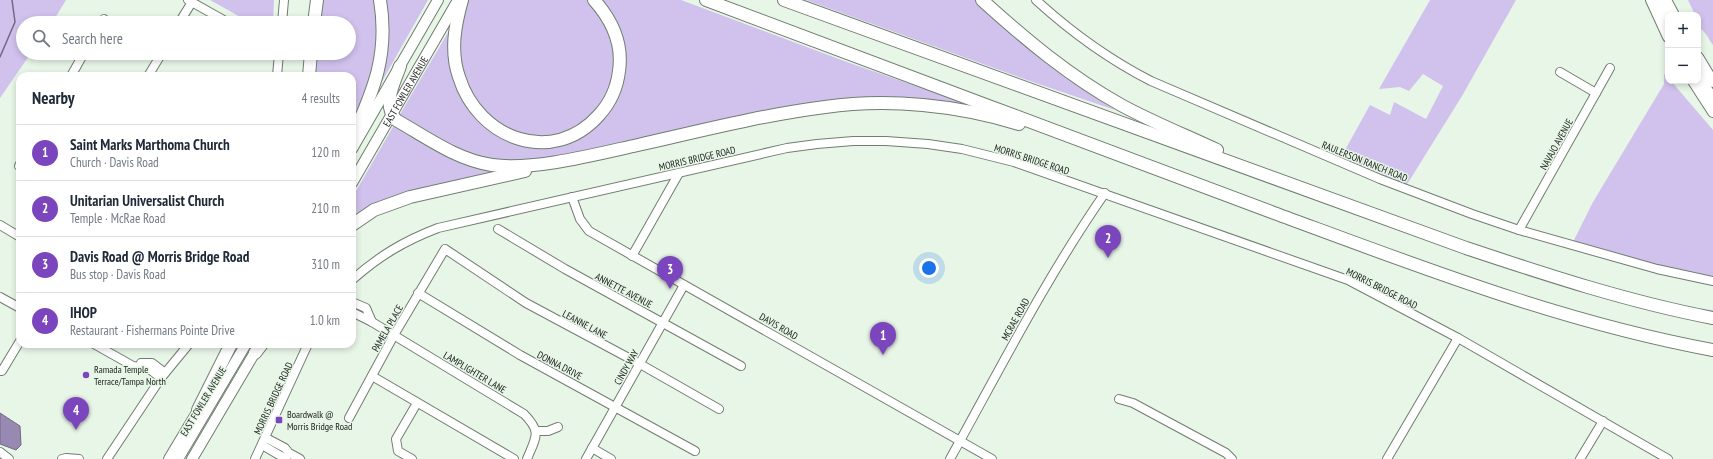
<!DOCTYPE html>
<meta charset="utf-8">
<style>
body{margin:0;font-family:"PT Sans Narrow",sans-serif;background:#f2f2f3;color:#1f2937}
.controls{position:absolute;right:12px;top:12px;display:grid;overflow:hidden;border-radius:8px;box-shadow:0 2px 6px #0003}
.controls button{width:36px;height:36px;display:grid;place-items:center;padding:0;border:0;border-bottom:1px solid #e0e1e3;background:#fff;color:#1f2937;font:20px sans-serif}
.you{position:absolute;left:929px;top:268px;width:14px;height:14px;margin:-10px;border:3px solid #fff;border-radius:50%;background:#1a73e8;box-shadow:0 0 0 6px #1a73e833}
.badge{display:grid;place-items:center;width:26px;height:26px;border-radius:50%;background:#7b46bd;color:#fff;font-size:13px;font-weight:700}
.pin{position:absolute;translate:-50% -33px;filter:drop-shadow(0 1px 2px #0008)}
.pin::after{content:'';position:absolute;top:21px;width:14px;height:12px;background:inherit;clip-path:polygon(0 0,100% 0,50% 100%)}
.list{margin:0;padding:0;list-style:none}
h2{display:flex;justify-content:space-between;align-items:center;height:52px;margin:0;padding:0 16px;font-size:17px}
h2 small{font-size:13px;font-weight:400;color:#747a83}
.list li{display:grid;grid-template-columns:26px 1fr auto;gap:12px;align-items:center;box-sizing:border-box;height:56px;padding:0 16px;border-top:1px solid #e0e1e3}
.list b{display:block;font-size:15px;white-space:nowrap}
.list p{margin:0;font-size:13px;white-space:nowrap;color:#747a83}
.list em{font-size:13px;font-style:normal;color:#747a83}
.icon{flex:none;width:22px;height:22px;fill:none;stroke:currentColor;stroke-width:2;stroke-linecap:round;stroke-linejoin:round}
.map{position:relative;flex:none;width:1713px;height:459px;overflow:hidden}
.search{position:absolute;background:#fff;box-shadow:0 2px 6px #0003;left:16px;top:16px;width:340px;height:44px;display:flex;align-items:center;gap:10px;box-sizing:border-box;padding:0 14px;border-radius:22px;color:#747a83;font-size:15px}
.panel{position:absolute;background:#fff;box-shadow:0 2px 6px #0003;left:16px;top:72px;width:340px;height:276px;border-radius:12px}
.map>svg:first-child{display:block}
.green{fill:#d1c2ed}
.water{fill:#9889b3;stroke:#726985}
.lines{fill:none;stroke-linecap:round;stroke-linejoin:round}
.stream{stroke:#726985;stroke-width:1.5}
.minor-casing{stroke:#717d71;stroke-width:10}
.major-casing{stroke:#717d71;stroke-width:12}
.highway-casing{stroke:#717d71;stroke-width:14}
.minor{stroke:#fff;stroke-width:8}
.major{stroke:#fff;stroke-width:10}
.highway{stroke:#fff;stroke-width:12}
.poi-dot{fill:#7b46bd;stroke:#e8f6e8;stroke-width:1.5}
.labels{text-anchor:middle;stroke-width:3;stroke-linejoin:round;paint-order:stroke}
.street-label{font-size:10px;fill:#191e19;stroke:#e8f6e8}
.poi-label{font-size:10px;fill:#191e19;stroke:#e8f6e8;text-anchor:start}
</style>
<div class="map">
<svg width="1713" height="459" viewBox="0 0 1713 459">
<rect width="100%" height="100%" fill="#e8f6e8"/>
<!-- green -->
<g class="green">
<polygon points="0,0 66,0 52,23 23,23 23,53 31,53 0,98"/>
<polygon points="210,0 274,0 273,23 251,23"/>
<polygon points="321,0 376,0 378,57 352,128 352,76 313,76 316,53 349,53 349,23 319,23"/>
<polygon points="384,0 428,0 380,85"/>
<polygon points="467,0 589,0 611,31 617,72 601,109 566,134 530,139 485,118 459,69 460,17"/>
<polygon points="597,0 681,0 847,62 981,109 790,108 518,164 468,157 399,116 450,29 458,85 511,140 582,133 622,71"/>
<polygon points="806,0 976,0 1037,56 1063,76 1115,110 1027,80"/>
<polygon points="1430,0 1516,0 1462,96 1406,186 1340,159 1370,105 1390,115 1394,102 1426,119 1443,86 1423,74 1409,91 1400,87 1379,89"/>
<path d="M1688,0H1713V45C1710,42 1708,36 1705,33C1699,27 1698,24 1698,15H1695Z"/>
<polygon points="1664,74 1668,78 1668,81 1671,81 1713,130 1713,278 1658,266 1573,242 1593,202 1664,84"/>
<polygon points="394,125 504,170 352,220 352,198"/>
</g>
<!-- water -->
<polygon class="water" points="0,413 20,426 21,445 16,450 0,444"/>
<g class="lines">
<!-- stream -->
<polyline class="stream" points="0,57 15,22 12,0"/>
<defs>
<g id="minor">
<polyline points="188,0 229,23"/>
<path d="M1036,0C1071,32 1108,59 1151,81L1380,179L1472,214L1519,230L1657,269L1713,281"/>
<polyline points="102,23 104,19"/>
<polyline points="179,23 192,2"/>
<polyline points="282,23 284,0"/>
<polyline points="1560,72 1596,93"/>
<polyline points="71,76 84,53"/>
<polyline points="148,76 162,53"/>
<polyline points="277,76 279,53"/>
<polyline points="19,166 20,164"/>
<polyline points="572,197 580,219 589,231 992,459"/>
<polyline points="0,225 20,237"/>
<polyline points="498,229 565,269 741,366"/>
<polyline points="1519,230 1610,68"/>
<polyline points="632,256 679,173"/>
<path d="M352,280C379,256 404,241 438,228L787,148L817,144L853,141H886L928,144L962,149L1014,162L1348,280L1458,338L1668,459"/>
<polyline points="418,293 520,355 695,451"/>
<polyline points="0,297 20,308"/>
<polyline points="352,302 366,308 372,322"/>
<path d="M352,312L372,322L524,414C542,432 536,437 527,459"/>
<polyline points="94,344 133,366 148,368 161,378"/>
<polyline points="141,363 152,363 165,373"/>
<polyline points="0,371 2,371 20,341"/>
<polyline points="372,376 514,459"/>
<polyline points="1119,399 1133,403 1226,453 1232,459"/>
<polyline points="349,418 394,335 445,249 526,303 640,364 719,409"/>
<polyline points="536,431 548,431 558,427"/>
<polyline points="266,438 285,448 289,453 300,459"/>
<polyline points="262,445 286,459"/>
<polyline points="592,448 611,459"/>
<polyline points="0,452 9,459"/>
<polyline points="62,459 66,458 79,459"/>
<polyline points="107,459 161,378 189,344"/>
<polyline points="255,459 308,344"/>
<polyline points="412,459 398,451 396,439 417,403"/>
<polyline points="586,459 684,285"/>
<path d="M950,459C1000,369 1046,278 1105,193"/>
<polyline points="1387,459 1458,338"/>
<polyline points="1580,459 1603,421"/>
</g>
<g id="major">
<polyline points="1651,0 1668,37"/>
<polyline points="1659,0 1665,15 1668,17"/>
<polyline points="1666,0 1674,15"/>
<polyline points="1698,57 1713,82"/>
<polyline points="1698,75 1713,99"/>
<polyline points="1693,81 1713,112"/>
<polyline points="352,149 438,0"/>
<path id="s1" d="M352,183L458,0"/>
<polyline points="169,459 202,404"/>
<polyline points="178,459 246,344"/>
<polyline points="192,459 258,347"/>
</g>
<g id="highway">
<path d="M462,0C455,25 450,51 459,77C478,139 553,167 599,115C610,103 617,88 619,71C623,44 612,20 594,0"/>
<path d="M706,0C896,70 1084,143 1274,213C1418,266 1561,322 1713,350"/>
<path d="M784,0L1466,248C1547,275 1629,302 1713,318"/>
<path d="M982,0C1025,39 1069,76 1121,105C1152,122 1185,135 1217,150"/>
<polyline points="314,23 317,0"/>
<path d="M400,66C394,84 382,103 396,120C426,137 457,160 492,165C533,171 597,154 638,145C700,131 762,115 825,107C888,98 958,105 1019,124"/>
<polyline points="309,76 311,53"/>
<path d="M352,138C374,90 389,54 380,0"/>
<polyline points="352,225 374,210 410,197 525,171"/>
<polyline points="255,353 262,344"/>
<polyline points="198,410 231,344"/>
</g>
</defs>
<!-- minor casing -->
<use href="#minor" class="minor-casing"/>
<!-- major casing -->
<use href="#major" class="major-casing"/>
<!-- highway casing -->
<use href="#highway" class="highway-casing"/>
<!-- minor -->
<use href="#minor" class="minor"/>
<!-- major -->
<use href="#major" class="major"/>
<!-- highway -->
<use href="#highway" class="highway"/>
</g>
<!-- markers -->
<g class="poi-dot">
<circle cx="86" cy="375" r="4"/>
<rect x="275" y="416" width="8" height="8" rx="2"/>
</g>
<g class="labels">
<!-- street labels -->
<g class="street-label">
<text dy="4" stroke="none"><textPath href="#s1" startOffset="106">EAST FOWLER AVENUE</textPath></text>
<text transform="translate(1556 144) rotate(-61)" y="4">NAVAJO AVENUE</text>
<text transform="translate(697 158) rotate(-13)" y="4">MORRIS BRIDGE ROAD</text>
<text transform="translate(1032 159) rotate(18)" y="4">MORRIS BRIDGE ROAD</text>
<text transform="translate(1365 161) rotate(22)" y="4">RAULERSON RANCH ROAD</text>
<text transform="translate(1382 288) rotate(27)" y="4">MORRIS BRIDGE ROAD</text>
<text transform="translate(624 290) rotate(28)" y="4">ANNETTE AVENUE</text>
<text transform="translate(1015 319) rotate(-61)" y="4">MCRAE ROAD</text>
<text transform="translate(585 324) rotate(28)" y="4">LEANNE LANE</text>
<text transform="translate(779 326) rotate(30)" y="4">DAVIS ROAD</text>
<text transform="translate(387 328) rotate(-60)" y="4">PAMELA PLACE</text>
<text transform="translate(560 365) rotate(28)" y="4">DONNA DRIVE</text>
<text transform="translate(626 367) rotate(-60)" y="4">CINDY WAY</text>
<text transform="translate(475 372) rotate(31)" y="4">LAMPLIGHTER LANE</text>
<text transform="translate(273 398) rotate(-65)" y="4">MORRIS BRIDGE ROAD</text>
<text transform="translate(203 401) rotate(-59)" y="4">EAST FOWLER AVENUE</text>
</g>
<!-- poi labels -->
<g class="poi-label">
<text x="94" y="373">Ramada Temple<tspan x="94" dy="12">Terrace/Tampa North</tspan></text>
<text x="287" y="418">Boardwalk @<tspan x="287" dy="12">Morris Bridge Road</tspan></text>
</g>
</g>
</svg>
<div class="controls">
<button>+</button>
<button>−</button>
</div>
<div class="you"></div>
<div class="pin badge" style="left:883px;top:355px">1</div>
<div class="pin badge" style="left:1108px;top:258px">2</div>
<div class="pin badge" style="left:670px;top:289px">3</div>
<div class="pin badge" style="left:76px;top:430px">4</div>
<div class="search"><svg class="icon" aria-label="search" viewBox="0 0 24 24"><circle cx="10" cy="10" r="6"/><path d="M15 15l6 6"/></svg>Search here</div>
<section class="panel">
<h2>Nearby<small>4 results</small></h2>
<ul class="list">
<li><span class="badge">1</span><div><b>Saint Marks Marthoma Church</b><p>Church · Davis Road</p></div><em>120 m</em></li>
<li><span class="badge">2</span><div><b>Unitarian Universalist Church</b><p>Temple · McRae Road</p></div><em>210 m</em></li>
<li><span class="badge">3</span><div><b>Davis Road @ Morris Bridge Road</b><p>Bus stop · Davis Road</p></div><em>310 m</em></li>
<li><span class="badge">4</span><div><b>IHOP</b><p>Restaurant · Fishermans Pointe Drive</p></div><em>1.0 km</em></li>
</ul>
</section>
</div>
